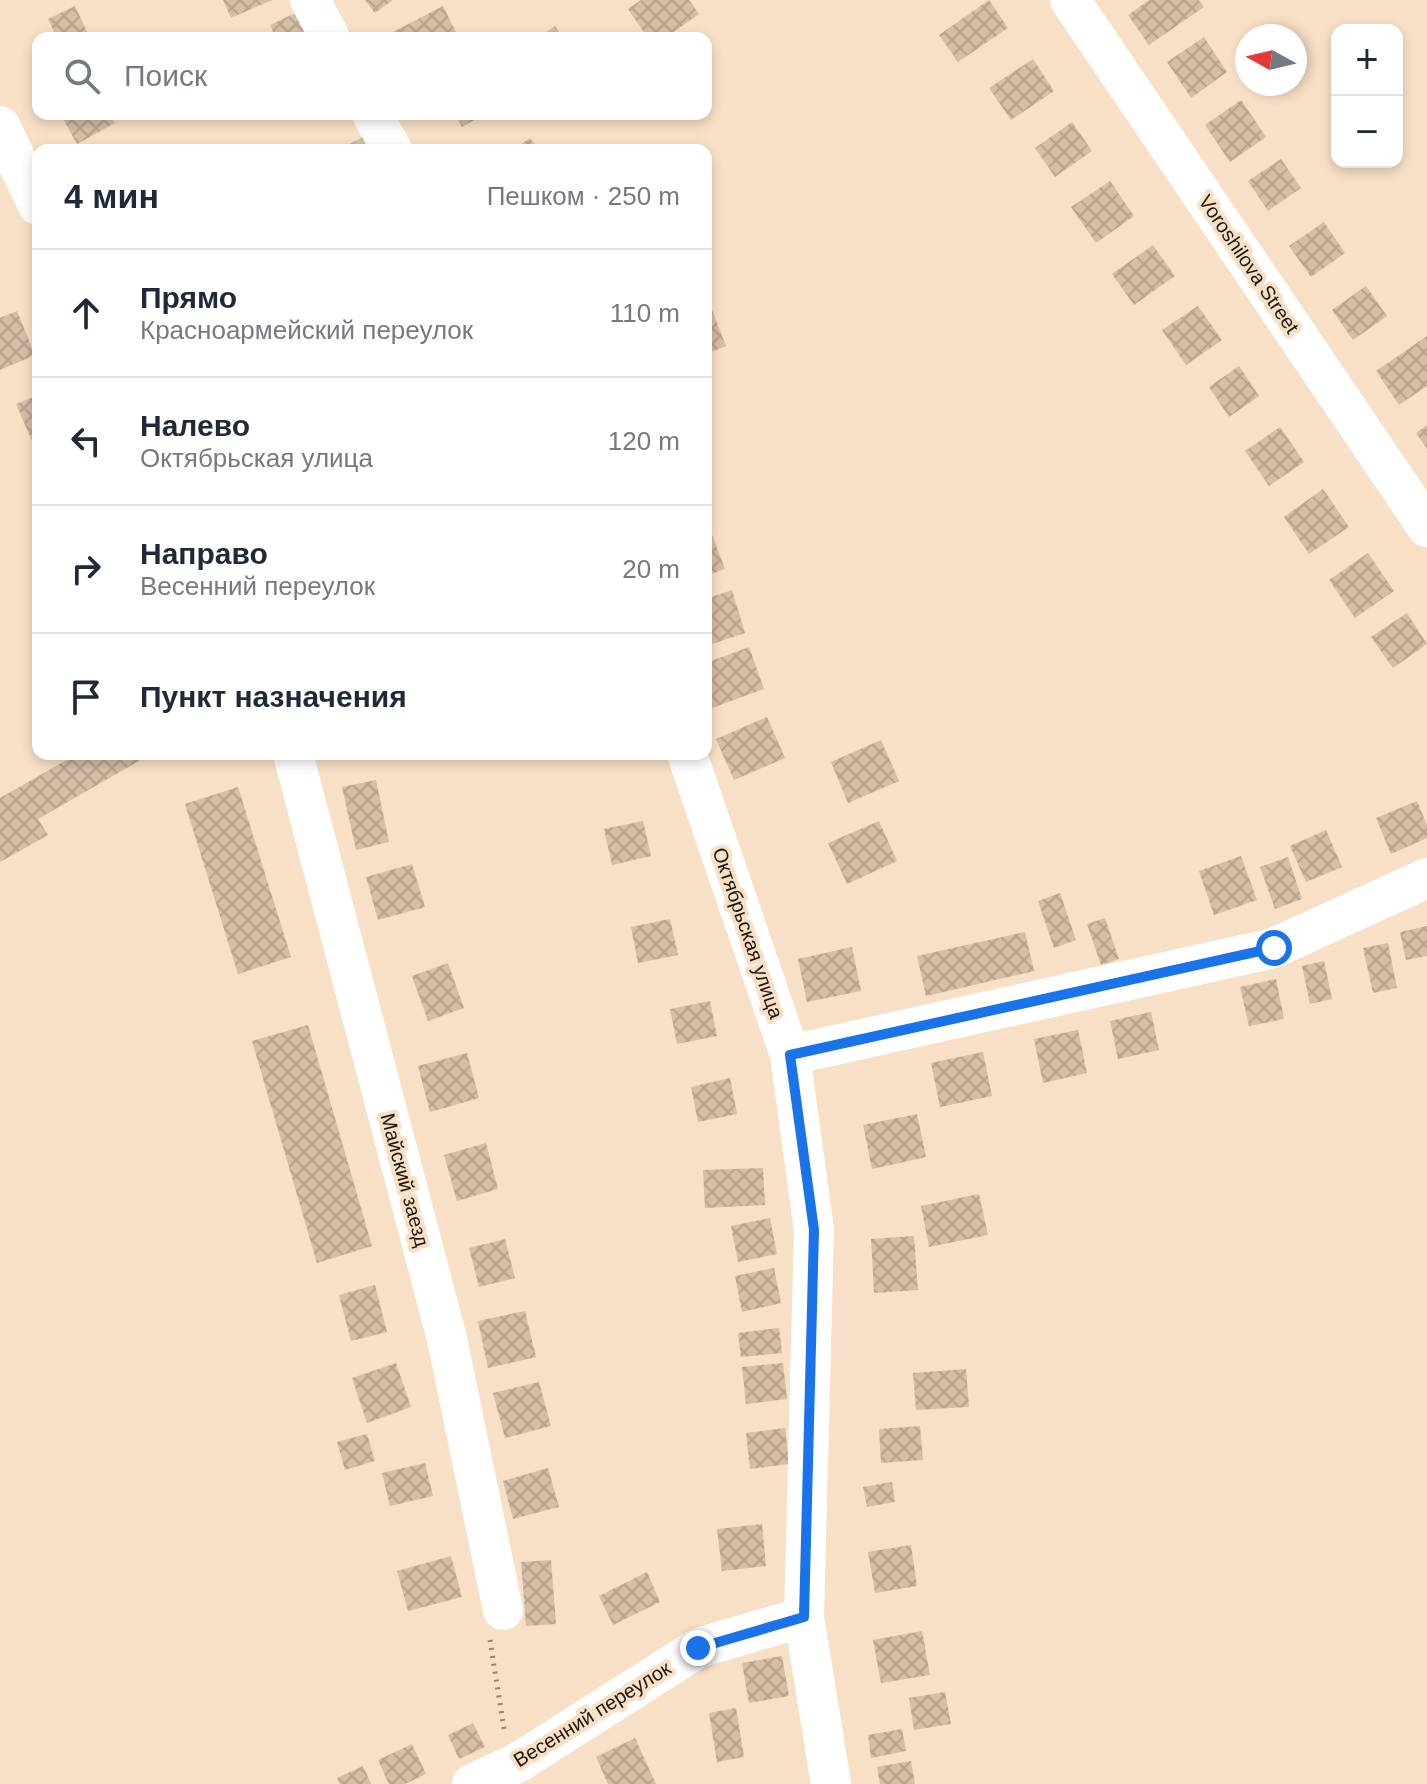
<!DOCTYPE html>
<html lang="ru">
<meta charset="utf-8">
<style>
body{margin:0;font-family:Helvetica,sans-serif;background:#f6f6f7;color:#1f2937}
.controls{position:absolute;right:24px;top:24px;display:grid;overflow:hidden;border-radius:16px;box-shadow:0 4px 12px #0003}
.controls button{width:72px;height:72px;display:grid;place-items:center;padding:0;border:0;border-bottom:2px solid #e0e1e3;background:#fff;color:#1f2937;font:40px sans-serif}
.compass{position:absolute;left:1235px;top:24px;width:72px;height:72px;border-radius:50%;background:#fff;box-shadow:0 4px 12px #0003;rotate:278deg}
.stop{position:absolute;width:24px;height:24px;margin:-18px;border:6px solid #1a73e8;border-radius:50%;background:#fff}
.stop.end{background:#1a73e8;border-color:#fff;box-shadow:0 2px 8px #0008}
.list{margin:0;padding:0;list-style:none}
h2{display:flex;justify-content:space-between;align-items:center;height:104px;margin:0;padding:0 32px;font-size:34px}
h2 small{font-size:26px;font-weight:400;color:#747a83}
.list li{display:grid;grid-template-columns:52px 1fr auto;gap:24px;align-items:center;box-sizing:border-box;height:128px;padding:0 32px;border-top:2px solid #e0e1e3}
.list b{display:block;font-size:30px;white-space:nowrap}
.list p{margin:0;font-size:26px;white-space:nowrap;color:#747a83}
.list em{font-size:26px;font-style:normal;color:#747a83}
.icon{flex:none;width:44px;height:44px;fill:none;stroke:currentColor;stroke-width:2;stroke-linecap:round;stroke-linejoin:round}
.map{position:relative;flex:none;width:1427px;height:1784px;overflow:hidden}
.search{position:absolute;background:#fff;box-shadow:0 4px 12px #0003;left:32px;top:32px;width:680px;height:88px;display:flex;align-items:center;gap:20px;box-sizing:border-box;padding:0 28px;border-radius:16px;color:#747a83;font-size:30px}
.panel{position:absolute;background:#fff;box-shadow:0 4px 12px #0003;left:32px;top:144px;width:680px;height:616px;border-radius:16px}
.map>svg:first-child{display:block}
.building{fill:url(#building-cross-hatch)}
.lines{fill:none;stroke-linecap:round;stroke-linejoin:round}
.path{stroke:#938270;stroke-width:5;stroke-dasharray:2 6;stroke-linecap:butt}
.minor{stroke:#fff;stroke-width:40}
.route{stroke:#1a73e8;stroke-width:10}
.labels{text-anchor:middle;stroke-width:8;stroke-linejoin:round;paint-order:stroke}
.street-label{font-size:20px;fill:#1e160d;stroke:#f8e0c6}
</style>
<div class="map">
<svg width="1427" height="1784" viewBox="0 0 1427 1784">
<defs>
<pattern id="building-cross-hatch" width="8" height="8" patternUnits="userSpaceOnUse" patternTransform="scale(2)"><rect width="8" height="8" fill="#d6bea5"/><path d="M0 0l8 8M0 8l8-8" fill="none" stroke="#b7a38d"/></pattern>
</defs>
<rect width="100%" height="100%" fill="#f8e0c6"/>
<!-- building -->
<g class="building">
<polygon points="223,0 272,0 231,18"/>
<polygon points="365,0 393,0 375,13"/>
<polygon points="641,0 689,0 699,14 665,38 648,38 628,9"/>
<polygon points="989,0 1008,28 958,62 939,35"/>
<polygon points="1149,0 1199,0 1204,7 1149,45 1128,15"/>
<polygon points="75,6 90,38 52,38 56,36 48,19"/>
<polygon points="443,6 459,38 397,38 393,32"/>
<polygon points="308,7 313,38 276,38 270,25"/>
<polygon points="555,26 563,38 538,38"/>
<polygon points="1204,37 1227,72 1191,98 1167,62"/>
<polygon points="1033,59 1054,91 1011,120 989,88"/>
<polygon points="1241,100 1266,137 1230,162 1205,125"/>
<polygon points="67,114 110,114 115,123 77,144 62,117"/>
<polygon points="455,114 485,114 462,127"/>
<polygon points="1072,122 1092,151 1055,177 1035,148"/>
<polygon points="373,132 382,150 338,150"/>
<polygon points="530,138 539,150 513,150"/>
<polygon points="1281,159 1301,188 1268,211 1248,181"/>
<polygon points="1110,181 1134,216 1096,243 1071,207"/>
<polygon points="1324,222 1345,253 1311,277 1289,246"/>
<polygon points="1153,245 1175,276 1134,305 1112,274"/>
<polygon points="1366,286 1387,316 1353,340 1332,310"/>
<polygon points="710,305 726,346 706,354 706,306"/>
<polygon points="1198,306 1222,340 1186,365 1162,330"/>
<polygon points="17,311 35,355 0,370 0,318"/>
<polygon points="1427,336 1427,386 1399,405 1376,371"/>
<polygon points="1239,366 1259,396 1229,417 1209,387"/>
<polygon points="38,395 38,447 35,448 16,404"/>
<polygon points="1427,425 1427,449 1416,433"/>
<polygon points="1280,427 1304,462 1269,486 1245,451"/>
<polygon points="1323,489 1349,527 1309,554 1284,517"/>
<polygon points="709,527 725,569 706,576 706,528"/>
<polygon points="1368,553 1394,591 1355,618 1329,580"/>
<polygon points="732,590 745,633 706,646 706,599"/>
<polygon points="1407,613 1427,644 1393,668 1371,637"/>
<polygon points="749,647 764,689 712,708 706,692 706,663"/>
<polygon points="767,717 785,758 734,780 716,739"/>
<polygon points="881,740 899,781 848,803 831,762"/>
<polygon points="77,754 151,754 38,819 48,835 0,862 0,798"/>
<polygon points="376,780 389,842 356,850 342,787"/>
<polygon points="238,787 291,957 238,974 185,804"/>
<polygon points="1417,801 1427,825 1427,838 1391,854 1376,818"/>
<polygon points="643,821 651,856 612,865 604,829"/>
<polygon points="879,821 897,861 847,884 828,843"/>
<polygon points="1326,830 1342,867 1306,882 1290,846"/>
<polygon points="1241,856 1257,900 1214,915 1199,871"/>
<polygon points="1288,857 1302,899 1275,909 1260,867"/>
<polygon points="412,864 425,907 378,920 366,877"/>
<polygon points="1060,893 1076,940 1054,948 1038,901"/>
<polygon points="1105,918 1119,959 1101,965 1087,924"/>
<polygon points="670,919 678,955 638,963 631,927"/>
<polygon points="1427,926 1427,956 1406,960 1400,932"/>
<polygon points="1025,932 1034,971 926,996 917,956"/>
<polygon points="1388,943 1397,988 1373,993 1363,948"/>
<polygon points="852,947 861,991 807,1002 798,959"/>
<polygon points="1324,961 1332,999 1310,1004 1302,966"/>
<polygon points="448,963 464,1008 428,1021 412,976"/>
<polygon points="1276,979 1284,1019 1249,1026 1240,987"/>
<polygon points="710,1001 717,1036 677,1044 670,1009"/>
<polygon points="1151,1012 1159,1050 1118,1059 1110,1021"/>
<polygon points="308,1025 372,1246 317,1263 252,1041"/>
<polygon points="1078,1030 1087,1073 1043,1083 1034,1039"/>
<polygon points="983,1052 992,1096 940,1107 931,1063"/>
<polygon points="467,1053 479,1098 430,1112 418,1066"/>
<polygon points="730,1078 737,1114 698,1122 691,1087"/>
<polygon points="917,1114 926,1157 872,1169 863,1125"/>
<polygon points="486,1143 498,1189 457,1201 444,1155"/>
<polygon points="763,1168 765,1205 705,1208 703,1170"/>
<polygon points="979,1194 988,1235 929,1247 921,1206"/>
<polygon points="770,1218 777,1254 738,1262 731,1226"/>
<polygon points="914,1236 918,1290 874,1293 871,1239"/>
<polygon points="505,1239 515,1278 479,1287 469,1248"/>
<polygon points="774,1268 781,1303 742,1312 735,1276"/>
<polygon points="375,1285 387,1332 351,1341 339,1295"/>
<polygon points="525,1311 536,1357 488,1368 478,1321"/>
<polygon points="779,1328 782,1353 741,1357 738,1333"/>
<polygon points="396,1363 411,1407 367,1423 352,1378"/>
<polygon points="783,1363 787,1399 746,1404 742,1367"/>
<polygon points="966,1369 969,1407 916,1410 913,1373"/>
<polygon points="539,1382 551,1426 505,1438 493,1393"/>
<polygon points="920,1426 923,1460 881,1463 879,1429"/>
<polygon points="785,1428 789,1464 750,1469 746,1433"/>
<polygon points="367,1434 375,1461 345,1470 337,1442"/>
<polygon points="425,1463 433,1496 390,1506 382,1473"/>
<polygon points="548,1468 559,1507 513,1519 503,1481"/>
<polygon points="892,1482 895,1502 867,1507 863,1487"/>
<polygon points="762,1524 766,1566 722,1571 717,1529"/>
<polygon points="911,1545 917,1586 875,1593 868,1552"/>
<polygon points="451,1556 462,1597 408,1611 397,1571"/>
<polygon points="551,1560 556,1624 526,1626 521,1562"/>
<polygon points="647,1572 660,1602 613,1625 599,1596"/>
<polygon points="922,1631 930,1675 881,1683 873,1640"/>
<polygon points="782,1656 789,1696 749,1703 742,1663"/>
<polygon points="945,1692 951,1724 914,1730 909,1698"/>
<polygon points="736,1708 744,1757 717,1762 709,1713"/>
<polygon points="473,1723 485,1747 459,1759 448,1735"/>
<polygon points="902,1729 906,1751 871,1758 868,1735"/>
<polygon points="635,1738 656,1784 608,1784 596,1757"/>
<polygon points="412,1744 426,1774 405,1784 389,1784 378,1760"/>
<polygon points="911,1761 915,1784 880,1784 877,1767"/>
<polygon points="363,1766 371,1784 340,1784 337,1778"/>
</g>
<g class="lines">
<!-- path -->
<polyline class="path" points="490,1640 504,1729"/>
<!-- minor -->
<g class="minor">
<polyline points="310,0 330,38"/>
<polyline points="1070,0 1427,527"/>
<polyline points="372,114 392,150"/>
<polyline points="0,126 38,205"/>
<polyline points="293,754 447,1339 503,1610"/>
<polyline points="687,754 790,1055 814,1230 804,1617 831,1784"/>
<polyline points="790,1055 1274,948 1427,878"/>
<polyline points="472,1784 519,1762 698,1648 804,1617"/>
</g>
</g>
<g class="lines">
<!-- route -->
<polyline class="route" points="698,1648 804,1617 814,1230 790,1055 1274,948"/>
</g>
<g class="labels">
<!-- street labels -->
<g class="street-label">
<text transform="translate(1249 264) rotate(56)" y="7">Voroshilova Street</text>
<text transform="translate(748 933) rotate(71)" y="7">Октябрьская улица</text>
<text transform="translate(405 1180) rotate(75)" y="7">Майский заезд</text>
<text transform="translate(592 1714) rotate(-32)" y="7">Весенний переулок</text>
</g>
</g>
</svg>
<div class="controls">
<button>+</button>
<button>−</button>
</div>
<svg class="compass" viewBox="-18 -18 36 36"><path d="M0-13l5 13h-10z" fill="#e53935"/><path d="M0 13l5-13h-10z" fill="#747a83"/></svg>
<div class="stop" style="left:1274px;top:948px"></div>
<div class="stop end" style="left:698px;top:1648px"></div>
<div class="search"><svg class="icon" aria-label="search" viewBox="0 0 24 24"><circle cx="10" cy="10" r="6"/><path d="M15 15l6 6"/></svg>Поиск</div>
<section class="panel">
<h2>4 мин<small>Пешком · 250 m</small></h2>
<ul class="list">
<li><svg class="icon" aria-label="ahead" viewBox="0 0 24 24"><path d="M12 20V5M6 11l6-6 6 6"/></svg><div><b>Прямо</b><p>Красноармейский переулок</p></div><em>110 m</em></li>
<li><svg class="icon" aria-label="left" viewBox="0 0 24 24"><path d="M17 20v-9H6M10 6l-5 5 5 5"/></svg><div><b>Налево</b><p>Октябрьская улица</p></div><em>120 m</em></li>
<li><svg class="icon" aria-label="right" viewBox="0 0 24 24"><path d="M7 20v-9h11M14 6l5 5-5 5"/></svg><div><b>Направо</b><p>Весенний переулок</p></div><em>20 m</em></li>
<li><svg class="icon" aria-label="arrive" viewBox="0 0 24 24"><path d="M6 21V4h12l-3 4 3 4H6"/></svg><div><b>Пункт назначения</b></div></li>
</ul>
</section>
</div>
